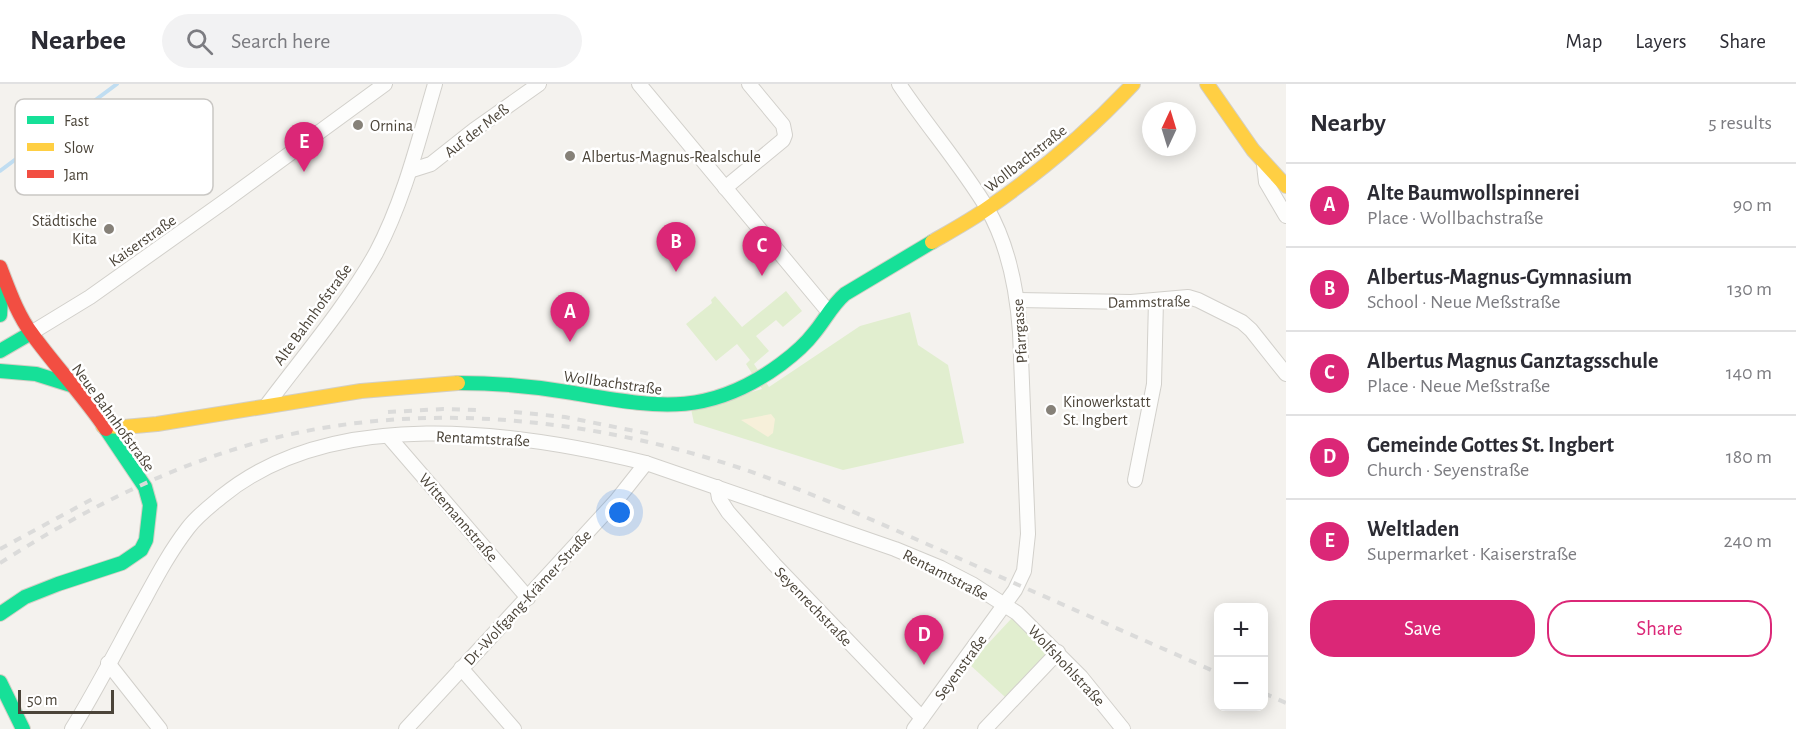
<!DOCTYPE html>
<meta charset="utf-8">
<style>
body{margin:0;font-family:"Alegreya Sans",sans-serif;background:#f2f2f3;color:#2b2b33}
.controls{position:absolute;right:18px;bottom:18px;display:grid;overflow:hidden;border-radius:12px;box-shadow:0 3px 15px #0003}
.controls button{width:54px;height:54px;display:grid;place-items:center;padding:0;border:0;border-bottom:2px solid #e1e1e2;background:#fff;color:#2b2b33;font:30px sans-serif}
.compass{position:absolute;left:1142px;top:18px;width:54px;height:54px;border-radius:50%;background:#fff;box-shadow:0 3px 15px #0003;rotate:4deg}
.scale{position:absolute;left:18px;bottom:15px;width:96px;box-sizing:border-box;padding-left:6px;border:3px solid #4b4439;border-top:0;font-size:16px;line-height:21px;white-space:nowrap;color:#4b4439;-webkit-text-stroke:4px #fff;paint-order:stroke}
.you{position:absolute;left:620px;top:429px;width:21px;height:21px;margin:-15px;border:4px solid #fff;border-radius:50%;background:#1a73e8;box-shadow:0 0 0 9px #1a73e833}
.badge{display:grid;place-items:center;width:39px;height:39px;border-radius:50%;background:#db2777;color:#fff;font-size:20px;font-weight:700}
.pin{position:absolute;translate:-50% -50px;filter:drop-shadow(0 2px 3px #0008)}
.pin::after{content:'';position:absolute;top:32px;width:21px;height:18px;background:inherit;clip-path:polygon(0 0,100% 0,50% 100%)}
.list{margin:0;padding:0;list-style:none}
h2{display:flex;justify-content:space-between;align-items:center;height:78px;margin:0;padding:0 24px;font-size:26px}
h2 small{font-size:20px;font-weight:400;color:#7c7c81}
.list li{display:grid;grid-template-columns:39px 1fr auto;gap:18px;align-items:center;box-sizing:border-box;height:84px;padding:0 24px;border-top:2px solid #e1e1e2}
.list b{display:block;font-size:22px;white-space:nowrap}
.list p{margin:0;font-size:20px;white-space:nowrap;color:#7c7c81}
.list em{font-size:20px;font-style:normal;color:#7c7c81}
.actions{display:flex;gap:12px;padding:18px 24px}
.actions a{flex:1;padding:14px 0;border:2px solid #db2777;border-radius:24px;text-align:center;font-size:21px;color:#db2777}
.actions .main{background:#db2777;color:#fff}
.icon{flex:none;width:33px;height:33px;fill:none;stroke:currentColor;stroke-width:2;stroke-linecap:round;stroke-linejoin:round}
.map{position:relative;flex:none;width:1286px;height:645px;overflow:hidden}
header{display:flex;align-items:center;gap:36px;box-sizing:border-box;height:84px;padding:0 30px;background:#fff;border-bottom:2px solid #e1e1e2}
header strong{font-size:28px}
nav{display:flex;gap:33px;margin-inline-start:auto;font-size:21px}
.search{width:420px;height:54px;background:#f2f2f3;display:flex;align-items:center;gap:15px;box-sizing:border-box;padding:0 21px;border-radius:33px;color:#7c7c81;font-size:22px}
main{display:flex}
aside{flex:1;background:#fff}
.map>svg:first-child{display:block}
.green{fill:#e1eecf}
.sand{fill:#f7f0da}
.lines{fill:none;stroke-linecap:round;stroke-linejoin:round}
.stream{stroke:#c0ddf1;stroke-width:4}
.street-casing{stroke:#d2d0cb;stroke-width:16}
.fast-casing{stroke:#d3cfc5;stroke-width:16}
.slow-casing{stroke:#d3cfc5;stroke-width:16}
.jam-casing{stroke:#d3cfc5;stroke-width:16}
.street{stroke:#fdfdfc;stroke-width:14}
.fast{stroke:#16e098;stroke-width:14}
.slow{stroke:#ffcf43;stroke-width:14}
.jam{stroke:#f24e42;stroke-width:14}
.rail{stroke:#dbdbda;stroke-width:4;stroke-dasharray:8 8;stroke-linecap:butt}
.poi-dot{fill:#868178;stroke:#fff;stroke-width:2}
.labels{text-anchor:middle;stroke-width:5;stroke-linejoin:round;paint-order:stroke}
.poi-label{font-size:16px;fill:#4b4439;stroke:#fff;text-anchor:start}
.street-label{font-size:16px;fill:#4b4439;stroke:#fff}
.key{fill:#fff;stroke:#c9c7c4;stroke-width:1.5}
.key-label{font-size:16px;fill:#4b4439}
</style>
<header>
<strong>Nearbee</strong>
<div class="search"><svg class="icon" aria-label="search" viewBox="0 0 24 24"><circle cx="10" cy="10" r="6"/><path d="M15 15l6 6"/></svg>Search here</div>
<nav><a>Map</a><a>Layers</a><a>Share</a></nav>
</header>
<main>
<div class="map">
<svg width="1286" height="645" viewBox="0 0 1286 645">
<rect width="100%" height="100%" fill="#f4f2ee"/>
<!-- green -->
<g class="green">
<polygon points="786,207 802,227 783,243 776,236 756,252 769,267 754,280 769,303 860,242 910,228 918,261 948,281 964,359 843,386 694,339 691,325 762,305 746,280 750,276 737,260 716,277 686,240 712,219 711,216 715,212 742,243"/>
<polygon points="1012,534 1051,570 1005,613 969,580"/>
</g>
<!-- sand -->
<polygon class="sand" points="771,330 775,335 773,349 768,353 741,336"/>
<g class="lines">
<!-- stream -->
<polyline class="stream" points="0,87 117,0"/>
<defs>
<g id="street">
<polyline points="639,0 827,226"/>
<path d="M899,0C927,42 961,81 987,124C1009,162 1017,206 1020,248L1028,450L1024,487L1015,506L914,645"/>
<polyline points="1264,81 1266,98 1286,132"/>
<polyline points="412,86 431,80 474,46 539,0"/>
<polyline points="725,104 783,56 785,51 783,41 749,0"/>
<polyline points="1018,216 1131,218 1188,213 1198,216 1242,238 1251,246 1286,290"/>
<polyline points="31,249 90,213 225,117 385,0"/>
<path d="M266,322C302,274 347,221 376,169C404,116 418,58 435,0"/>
<polyline points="389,353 528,514"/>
<polyline points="1135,396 1154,300 1156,216"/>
<polyline points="717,403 719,414 728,428 774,480 922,634"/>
<polyline points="108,579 160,645"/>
<polyline points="461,584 514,645"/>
<path d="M72,645C98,603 121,557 145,514C158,490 171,466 188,444C197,432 209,423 221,413C333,321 515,347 646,379L895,465L941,484L972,500L1017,529L1081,593L1123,645"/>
<polyline points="406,645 616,417 646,379"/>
<polyline points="985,645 1058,568"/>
</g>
<g id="fast">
<polyline points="0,231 2,199"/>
<polyline points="0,267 31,249"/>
<polyline points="0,287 36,290 71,301"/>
<path d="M458,299C494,299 531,302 567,308C653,322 705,336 781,280C793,271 805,261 814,249C825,236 832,221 845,210L932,158"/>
<polyline points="0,530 25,513 58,500 122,479 141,466 146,456 150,421 145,403 106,345"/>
<polyline points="0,598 23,645"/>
</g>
<g id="slow">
<polyline points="1207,0 1253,66 1286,102"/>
<path d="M932,158C951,147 971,136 988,124C1040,88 1090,46 1133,0"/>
<polyline points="103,342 124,343 157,340 361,307 458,299"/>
</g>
<path id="jam" d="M0,183C9,206 17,230 32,250C55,282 83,311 106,345"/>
</defs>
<!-- street casing -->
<use href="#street" class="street-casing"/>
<!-- fast casing -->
<use href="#fast" class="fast-casing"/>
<!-- slow casing -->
<use href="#slow" class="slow-casing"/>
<!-- jam casing -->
<use href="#jam" class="jam-casing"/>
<!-- street -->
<use href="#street" class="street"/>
<!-- fast -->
<use href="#fast" class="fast"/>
<!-- slow -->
<use href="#slow" class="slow"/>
<!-- jam -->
<use href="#jam" class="jam"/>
<!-- rail -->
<g class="rail">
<polyline points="388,328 443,325 478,326"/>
<polyline points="514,328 565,333 650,350"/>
<polyline points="0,465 96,413"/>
<path d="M0,479C82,427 165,384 259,358C416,315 587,333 740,384C820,411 897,447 974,481C1056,518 1137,553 1218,589"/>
<polyline points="1264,609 1286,619"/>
</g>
</g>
<!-- markers -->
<g class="poi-dot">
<circle cx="358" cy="41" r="6"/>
<circle cx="570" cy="72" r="6"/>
<circle cx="109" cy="145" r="6"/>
<circle cx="1051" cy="326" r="6"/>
</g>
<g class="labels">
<!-- poi labels -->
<g class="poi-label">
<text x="370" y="47">Ornina</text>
<text x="582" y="78">Albertus-Magnus-Realschule</text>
<text x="97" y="142" text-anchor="end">Städtische<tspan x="97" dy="18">Kita</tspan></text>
<text x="1063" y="323">Kinowerkstatt<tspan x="1063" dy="18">St. Ingbert</tspan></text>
</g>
<!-- street labels -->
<g class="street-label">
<text transform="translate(476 46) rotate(-38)" y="6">Auf der Meß</text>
<text transform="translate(1025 74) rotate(-38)" y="6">Wollbachstraße</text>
<text transform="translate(142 156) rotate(-35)" y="6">Kaiserstraße</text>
<text transform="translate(1149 217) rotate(-1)" y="6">Dammstraße</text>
<text transform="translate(312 230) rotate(-54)" y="6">Alte Bahnhofstraße</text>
<text transform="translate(1019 247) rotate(-94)" y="6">Pfarrgasse</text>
<text transform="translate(613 298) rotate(8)" y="6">Wollbachstraße</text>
<text transform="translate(114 333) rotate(54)" y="6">Neue Bahnhofstraße</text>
<text transform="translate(483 354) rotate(3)" y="6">Rentamtstraße</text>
<text transform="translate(459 433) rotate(49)" y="6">Wittemannstraße</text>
<text transform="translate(946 490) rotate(27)" y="6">Rentamtstraße</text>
<text transform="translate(527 513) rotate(-47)" y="6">Dr.-Wolfgang-Krämer-Straße</text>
<text transform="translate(814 522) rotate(46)" y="6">Seyenrechstraße</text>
<text transform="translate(1067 581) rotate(47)" y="6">Wolfshohlstraße</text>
<text transform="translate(960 583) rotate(-54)" y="6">Seyenstraße</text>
</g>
</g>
<!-- legend -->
<rect x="15" y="15" width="198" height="96" rx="9" class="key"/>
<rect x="27" y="32" width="27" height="8" fill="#16e098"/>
<rect x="27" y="59" width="27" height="8" fill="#ffcf43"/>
<rect x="27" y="86" width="27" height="8" fill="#f24e42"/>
<g class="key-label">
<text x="64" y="42">Fast</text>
<text x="64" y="69">Slow</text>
<text x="64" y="96">Jam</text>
</g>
</svg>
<div class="controls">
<button>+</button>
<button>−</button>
</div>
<svg class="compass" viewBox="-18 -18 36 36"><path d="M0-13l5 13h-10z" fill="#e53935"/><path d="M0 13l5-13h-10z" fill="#7c7c81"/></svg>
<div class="scale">50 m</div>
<div class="you"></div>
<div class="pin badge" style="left:570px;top:258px">A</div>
<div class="pin badge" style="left:676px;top:188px">B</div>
<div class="pin badge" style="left:762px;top:192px">C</div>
<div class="pin badge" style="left:924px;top:581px">D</div>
<div class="pin badge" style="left:304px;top:88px">E</div>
</div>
<aside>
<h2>Nearby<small>5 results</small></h2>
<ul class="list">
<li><span class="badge">A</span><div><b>Alte Baumwollspinnerei</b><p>Place · Wollbachstraße</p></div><em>90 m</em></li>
<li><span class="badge">B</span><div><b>Albertus-Magnus-Gymnasium</b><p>School · Neue Meßstraße</p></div><em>130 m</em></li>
<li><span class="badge">C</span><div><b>Albertus Magnus Ganztagsschule</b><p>Place · Neue Meßstraße</p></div><em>140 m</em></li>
<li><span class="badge">D</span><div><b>Gemeinde Gottes St. Ingbert</b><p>Church · Seyenstraße</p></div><em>180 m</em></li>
<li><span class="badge">E</span><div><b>Weltladen</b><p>Supermarket · Kaiserstraße</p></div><em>240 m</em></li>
</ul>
<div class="actions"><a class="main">Save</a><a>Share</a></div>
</aside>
</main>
